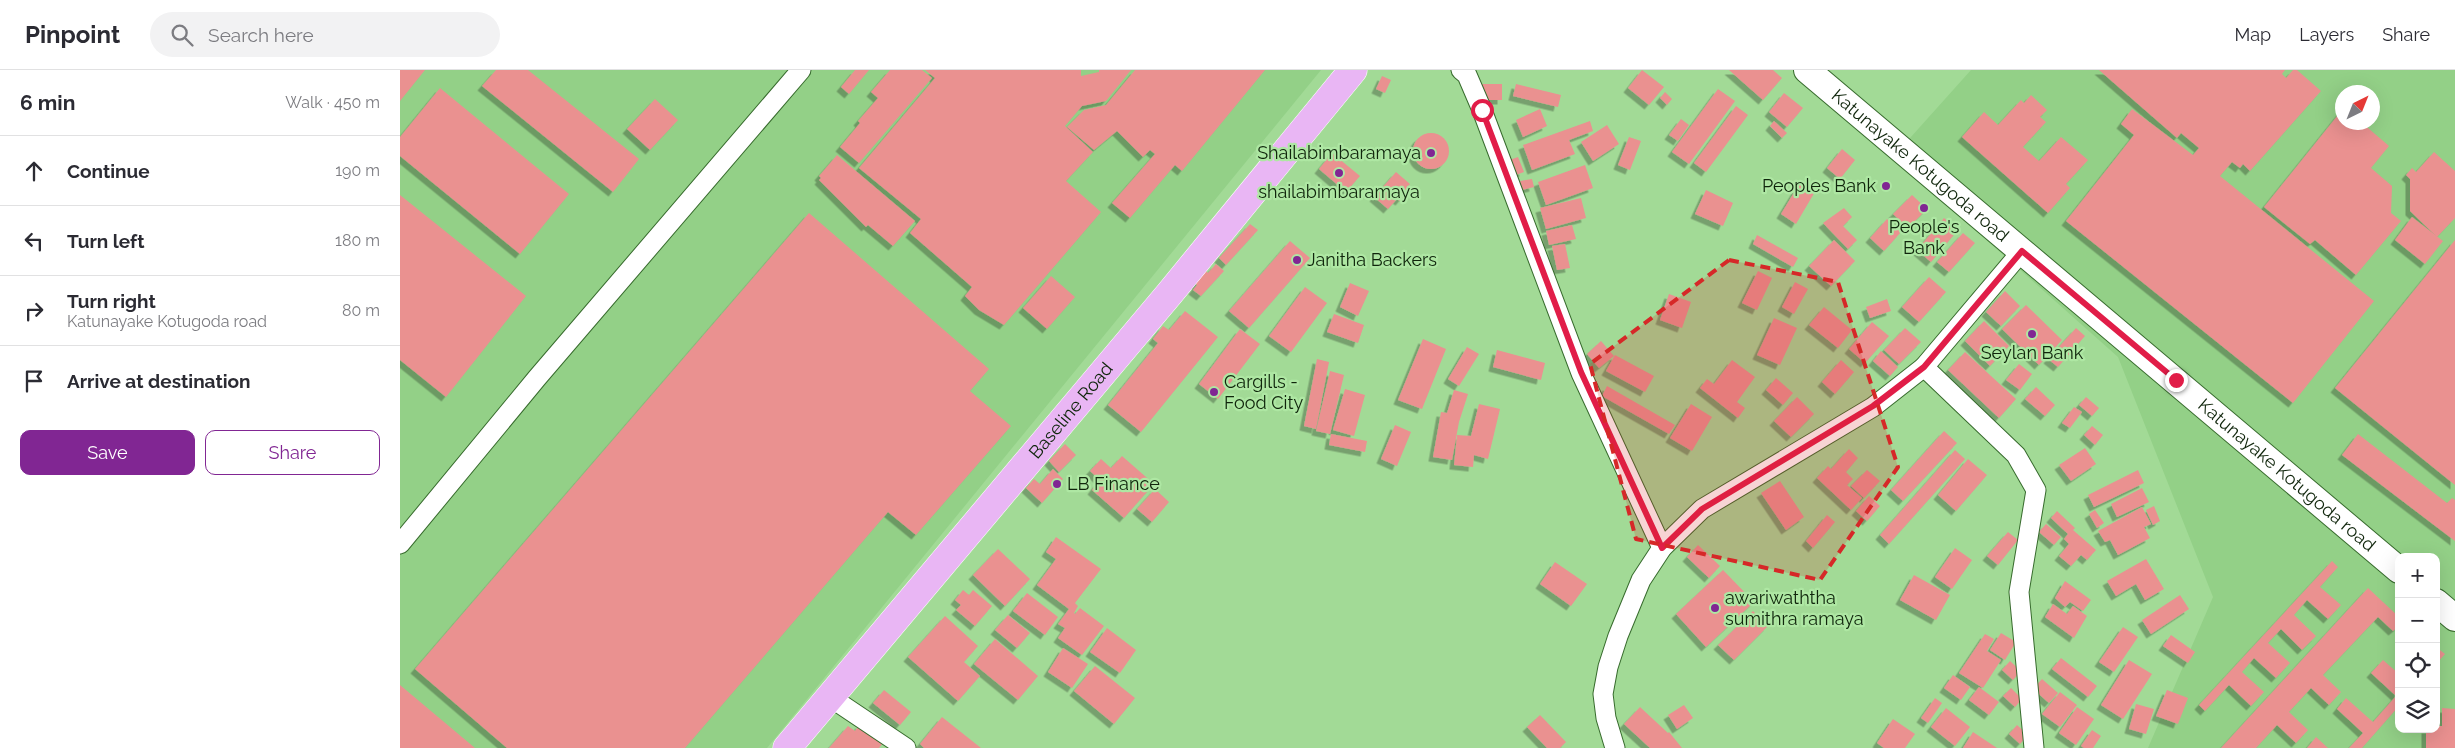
<!DOCTYPE html>
<meta charset="utf-8">
<style>
body{margin:0;font-family:Raleway,sans-serif;background:#f2f2f3;color:#2b2b33}
.controls{position:absolute;right:15px;bottom:15px;display:grid;overflow:hidden;border-radius:10px;box-shadow:0 5px 20px #0002}
.controls button{width:45px;height:45px;display:grid;place-items:center;padding:0;border:0;border-bottom:1px solid #e1e1e2;background:#fff;color:#2b2b33;font:25px sans-serif}
.compass{position:absolute;left:1935px;top:15px;width:45px;height:45px;border-radius:50%;background:#fff;box-shadow:0 5px 20px #0002;rotate:43deg}
.stop{position:absolute;width:15px;height:15px;margin:-11px;border:4px solid #e11d48;border-radius:50%;background:#fff}
.stop.end{background:#e11d48;border-color:#fff;box-shadow:0 1px 5px #0008}
.list{margin:0;padding:0;list-style:none}
h2{display:flex;justify-content:space-between;align-items:center;height:65px;margin:0;padding:0 20px;font-size:21px}
h2 small{font-size:16px;font-weight:400;color:#7c7c81}
.list li{display:grid;grid-template-columns:32px 1fr auto;gap:15px;align-items:center;box-sizing:border-box;height:70px;padding:0 20px;border-top:1px solid #e1e1e2}
.list b{display:block;font-size:19px;white-space:nowrap}
.list p{margin:0;font-size:16px;white-space:nowrap;color:#7c7c81}
.list em{font-size:16px;font-style:normal;color:#7c7c81}
.actions{display:flex;gap:10px;padding:15px 20px}
.actions a{flex:1;padding:11px 0;border:1px solid #812693;border-radius:10px;text-align:center;font-size:18px;color:#812693}
.actions .main{background:#812693;color:#fff}
.icon{flex:none;width:28px;height:28px;fill:none;stroke:currentColor;stroke-width:2;stroke-linecap:round;stroke-linejoin:round}
.map{position:relative;flex:none;width:2055px;height:678px;overflow:hidden}
header{display:flex;align-items:center;gap:30px;box-sizing:border-box;height:70px;padding:0 25px;background:#fff;border-bottom:1px solid #e1e1e2}
header strong{font-size:24px}
nav{display:flex;gap:28px;margin-inline-start:auto;font-size:18px}
.search{width:350px;height:45px;background:#f2f2f3;display:flex;align-items:center;gap:12px;box-sizing:border-box;padding:0 18px;border-radius:28px;color:#7c7c81;font-size:19px}
main{display:flex}
aside{flex:1;background:#fff}
.map>svg:first-child{display:block}
.built{fill:#93d087;fill-rule:evenodd}
.building{fill:#ea9190;filter:url(#shadow)}
.lines{fill:none;stroke-linecap:round;stroke-linejoin:round}
.street-casing{stroke:#376b2d;stroke-width:21}
.secondary-casing{stroke:#376b2d;stroke-width:28}
.primary-casing{stroke:#fff;stroke-width:29}
.street{stroke:#fff;stroke-width:19}
.secondary{stroke:#fff;stroke-width:26}
.primary{stroke:#e9b6f4;stroke-width:28}
.route{stroke:#e11d48;stroke-width:6}
.marked{fill:#d62828;fill-opacity:0.2;stroke:#d62828;stroke-width:4;stroke-dasharray:10 6;stroke-linejoin:round}
.poi-dot{fill:#812693;stroke:#aee7a3;stroke-width:2}
.labels{text-anchor:middle;stroke-width:4.5;stroke-linejoin:round;paint-order:stroke}
.poi-label{font-size:18px;fill:#0f250b;stroke:#aee7a3;text-anchor:start}
.street-label{font-size:18px;fill:#0f250b;stroke:#aee7a3}
</style>
<header>
<strong>Pinpoint</strong>
<div class="search"><svg class="icon" aria-label="search" viewBox="0 0 24 24"><circle cx="10" cy="10" r="6"/><path d="M15 15l6 6"/></svg>Search here</div>
<nav><a>Map</a><a>Layers</a><a>Share</a></nav>
</header>
<main>
<aside>
<h2>6 min<small>Walk · 450 m</small></h2>
<ul class="list">
<li><svg class="icon" aria-label="ahead" viewBox="0 0 24 24"><path d="M12 20V5M6 11l6-6 6 6"/></svg><div><b>Continue</b></div><em>190 m</em></li>
<li><svg class="icon" aria-label="left" viewBox="0 0 24 24"><path d="M17 20v-9H6M10 6l-5 5 5 5"/></svg><div><b>Turn left</b></div><em>180 m</em></li>
<li><svg class="icon" aria-label="right" viewBox="0 0 24 24"><path d="M7 20v-9h11M14 6l5 5-5 5"/></svg><div><b>Turn right</b><p>Katunayake Kotugoda road</p></div><em>80 m</em></li>
<li><svg class="icon" aria-label="arrive" viewBox="0 0 24 24"><path d="M6 21V4h12l-3 4 3 4H6"/></svg><div><b>Arrive at destination</b></div></li>
</ul>
<div class="actions"><a class="main">Save</a><a>Share</a></div>
</aside>
<div class="map">
<svg width="2055" height="678" viewBox="0 0 2055 678">
<defs>
<filter id="shadow"><feDropShadow dx="-4.5" dy="4.5" stdDeviation="0" flood-color="#0004"/></filter>
</defs>
<rect width="100%" height="100%" fill="#a2da96"/>
<!-- built -->
<g class="built">
<polygon points="0,0 921,0 367,678 0,678"/>
<path d="M1571,0H2055V678H1748L1813,527L1718,287L1493,87ZM1942,22H1972V52H1942ZM1999,487H2036V659H1999Z"/>
</g>
<!-- building -->
<g class="building">
<polygon points="0,0 25,0 0,31"/>
<polygon points="96,0 128,0 239,89 213,122 82,16"/>
<polygon points="455,0 469,0 449,24 441,17"/>
<polygon points="490,0 522,0 532,8 459,93 440,77 460,53 458,51 478,28 471,22"/>
<polygon points="525,0 681,0 681,6 699,2 699,0 731,0 706,31 682,36 665,56 693,82 666,111 701,142 604,255 579,240 565,226 572,217 510,163 521,149 459,98 535,8"/>
<polygon points="735,0 865,0 782,101 775,95 730,148 712,133 755,84 750,80 743,87 717,61 694,80 667,57 684,40 706,35"/>
<polygon points="1242,0 1264,17 1249,35 1228,18"/>
<polygon points="1329,0 1373,0 1382,8 1363,30"/>
<polygon points="1699,0 1885,0 1882,4 1886,8 1893,0 1897,0 1921,21 1850,101 1843,94 1840,98 1832,92 1820,106 1974,231 1893,333 1666,151 1734,65 1721,54 1732,39 1793,85 1799,78 1781,63 1777,68"/>
<polygon points="982,6 991,10 985,23 976,19"/>
<rect x="1082" y="14" width="20" height="16"/>
<polygon points="1116,14 1161,25 1158,37 1113,26"/>
<polygon points="40,18 169,124 120,184 0,86 0,67"/>
<polygon points="1318,19 1335,31 1289,94 1272,82"/>
<polygon points="1265,22 1272,29 1267,35 1260,28"/>
<polygon points="1384,23 1403,38 1387,57 1369,42"/>
<polygon points="1631,25 1647,40 1640,47 1646,52 1623,77 1639,91 1661,67 1688,90 1666,114 1670,118 1648,143 1562,67 1584,42 1598,55 1621,30 1624,33"/>
<polygon points="255,29 278,50 250,80 227,59"/>
<polygon points="1336,36 1348,45 1306,102 1294,93"/>
<polygon points="1140,39 1147,56 1123,67 1116,50"/>
<polygon points="1942,40 1942,52 1961,52 1989,76 1971,98 1992,116 1991,143 2001,151 1956,205 1915,170 1910,174 1864,137"/>
<polygon points="1281,49 1289,55 1278,71 1269,65"/>
<polygon points="1190,51 1193,61 1169,70 1175,84 1132,100 1123,75"/>
<polygon points="1374,51 1387,63 1382,68 1370,56"/>
<polygon points="1207,55 1219,74 1193,91 1181,72"/>
<circle cx="1031" cy="81" r="18"/>
<polygon points="1229,67 1241,71 1230,100 1218,95"/>
<polygon points="1442,79 1455,90 1440,109 1427,98"/>
<polygon points="2034,82 2055,101 2055,148 2037,167 2010,141 2010,109 2006,105 2012,98 2016,102"/>
<polygon points="932,83 960,106 946,122 919,99"/>
<polygon points="437,85 515,151 493,176 468,155 466,157 419,110 421,108 419,106"/>
<polygon points="1118,87 1124,102 1113,106 1107,91"/>
<polygon points="1185,95 1193,118 1146,135 1138,112"/>
<polygon points="996,102 1010,114 1008,116 1011,118 1000,131 997,129 988,139 974,127"/>
<polygon points="1132,109 1134,117 1122,120 1120,111"/>
<polygon points="1401,111 1416,120 1396,154 1381,144"/>
<polygon points="1306,120 1333,133 1323,156 1295,144"/>
<polygon points="0,125 126,226 46,327 0,290"/>
<polygon points="1512,125 1527,139 1508,158 1493,144"/>
<polygon points="1181,128 1186,148 1146,159 1140,138"/>
<polygon points="1444,138 1452,147 1443,156 1457,170 1448,179 1423,153"/>
<polygon points="409,143 589,299 570,321 611,356 516,465 488,442 285,678 107,678 15,599"/>
<polygon points="2012,147 2043,171 2025,194 1995,170"/>
<polygon points="1544,148 1558,160 1531,192 1517,180"/>
<polygon points="1487,149 1501,162 1484,181 1470,168"/>
<polygon points="850,154 858,160 826,195 819,188"/>
<polygon points="1172,155 1176,169 1149,175 1146,161"/>
<polygon points="1563,163 1575,173 1549,202 1537,192"/>
<polygon points="1357,165 1398,188 1393,197 1353,174"/>
<polygon points="1434,170 1455,191 1431,216 1409,196"/>
<polygon points="2055,170 2055,415 1935,318"/>
<polygon points="890,171 910,188 849,258 829,241"/>
<polygon points="1165,174 1170,198 1157,200 1152,176"/>
<polygon points="816,194 824,201 801,226 793,220 797,215 791,209 802,197 808,203"/>
<polygon points="1358,201 1372,208 1357,240 1342,233"/>
<polygon points="651,206 675,227 647,259 623,238"/>
<polygon points="1529,207 1546,222 1519,252 1502,237"/>
<polygon points="1395,212 1408,219 1394,244 1382,237"/>
<polygon points="950,213 969,221 958,246 940,237"/>
<polygon points="905,217 927,233 891,282 869,266"/>
<polygon points="1605,221 1620,236 1601,256 1586,242"/>
<polygon points="1269,224 1291,232 1282,258 1260,250"/>
<polygon points="1487,229 1491,241 1470,248 1466,237"/>
<polygon points="1626,235 1662,270 1639,295 1602,259"/>
<polygon points="1424,237 1452,260 1438,278 1409,255"/>
<polygon points="785,241 818,267 741,362 708,335 758,273 753,269 763,256 769,260"/>
<polygon points="934,244 964,255 958,273 927,262"/>
<polygon points="1374,248 1397,258 1380,295 1357,285"/>
<polygon points="1584,251 1609,276 1590,296 1565,271"/>
<polygon points="1472,252 1489,266 1465,293 1449,279"/>
<polygon points="1505,258 1521,272 1499,294 1484,280"/>
<polygon points="1676,258 1685,266 1658,297 1648,289"/>
<polygon points="840,259 860,274 818,329 799,314"/>
<polygon points="1023,269 1046,279 1022,339 998,330"/>
<polygon points="1201,271 1214,286 1199,298 1187,284"/>
<polygon points="1067,277 1079,284 1059,316 1048,309"/>
<polygon points="1097,280 1145,293 1141,310 1093,297"/>
<polygon points="1481,281 1498,297 1490,306 1473,291"/>
<polygon points="1565,282 1616,329 1599,348 1548,300"/>
<polygon points="1215,285 1254,306 1245,322 1206,301"/>
<polygon points="917,289 929,292 916,359 904,356"/>
<polygon points="1332,290 1355,307 1337,332 1345,338 1338,348 1300,318 1307,309 1314,314"/>
<polygon points="1441,290 1454,302 1435,324 1422,312"/>
<polygon points="1619,294 1632,304 1620,320 1606,310"/>
<polygon points="930,301 944,305 930,364 916,361"/>
<polygon points="1376,308 1393,323 1383,335 1366,320"/>
<polygon points="1207,316 1275,355 1269,364 1202,326"/>
<polygon points="1636,317 1655,335 1645,346 1625,329"/>
<polygon points="945,319 965,325 954,366 933,360"/>
<polygon points="1054,320 1068,324 1059,352 1052,390 1033,387 1041,342 1047,343"/>
<polygon points="1397,327 1414,344 1391,367 1374,351"/>
<polygon points="1686,327 1699,338 1692,346 1679,335"/>
<polygon points="1079,334 1100,339 1088,389 1074,385 1073,397 1054,395 1057,365 1071,366"/>
<polygon points="1291,334 1312,347 1292,381 1270,368"/>
<polygon points="1674,337 1682,342 1670,358 1662,353"/>
<polygon points="995,355 1011,362 997,396 981,389"/>
<polygon points="1692,356 1703,365 1695,375 1684,365"/>
<polygon points="1544,361 1557,373 1503,431 1491,420"/>
<polygon points="931,364 967,371 965,382 929,375"/>
<polygon points="1958,364 2047,433 2052,428 2055,430 2055,471 1942,385"/>
<polygon points="665,374 676,385 659,402 649,391"/>
<polygon points="1685,378 1696,394 1671,411 1659,395"/>
<polygon points="1449,379 1458,388 1446,402 1453,409 1447,415 1462,428 1451,440 1417,408 1428,396 1431,399"/>
<polygon points="1555,380 1565,389 1489,474 1480,465"/>
<polygon points="722,386 754,414 724,448 692,420 700,410 690,401 701,389 711,398"/>
<polygon points="1568,389 1587,405 1556,441 1538,425"/>
<polygon points="653,399 663,409 642,433 626,418 634,409 640,414"/>
<polygon points="1467,400 1480,411 1464,428 1451,416"/>
<polygon points="1738,400 1744,413 1694,437 1688,425"/>
<polygon points="1380,411 1404,447 1386,460 1361,423"/>
<polygon points="1742,418 1749,432 1717,447 1711,434"/>
<polygon points="755,419 769,432 752,452 737,439"/>
<polygon points="1469,426 1480,436 1467,451 1456,441"/>
<polygon points="1754,436 1760,451 1753,455 1746,440"/>
<polygon points="1742,437 1751,454 1744,457 1750,468 1718,485 1710,470 1705,472 1698,461"/>
<polygon points="1695,440 1704,453 1697,458 1689,444"/>
<polygon points="1657,441 1675,458 1673,460 1696,480 1687,490 1681,485 1671,496 1659,486 1669,474 1664,469 1668,464 1651,448"/>
<polygon points="1427,445 1435,452 1413,478 1406,471"/>
<polygon points="1646,454 1661,467 1654,475 1639,462"/>
<polygon points="1608,462 1618,470 1598,495 1587,486"/>
<polygon points="656,467 701,499 675,533 678,536 674,543 675,544 680,538 704,556 682,585 658,568 665,558 658,554 669,539 637,515 656,489 646,482"/>
<polygon points="1298,475 1320,496 1309,508 1287,487"/>
<polygon points="1555,478 1572,490 1552,519 1535,507"/>
<polygon points="598,479 630,509 605,536 573,505"/>
<polygon points="1746,489 1764,519 1745,530 1736,514 1716,526 1707,511"/>
<polygon points="1932,491 1938,497 1920,517 1941,535 1928,549 1907,530 1894,545 1916,566 1902,580 1881,559 1868,573 1890,593 1876,608 1854,588 1842,602 1864,622 1851,636 1829,615 1805,641 1799,635"/>
<polygon points="1155,492 1187,514 1171,536 1140,514"/>
<polygon points="1323,500 1354,532 1306,577 1276,544"/>
<polygon points="1514,505 1550,525 1536,550 1500,530"/>
<polygon points="1665,511 1691,530 1683,541 1670,532 1665,537 1655,528"/>
<polygon points="1968,518 1999,547 1999,556 1993,561 1978,547 1923,605 1941,622 1929,635 1911,618 1889,642 1908,660 1896,673 1877,655 1856,678 1821,678"/>
<polygon points="563,520 569,525 573,520 592,536 575,556 556,540 561,535 555,530"/>
<polygon points="627,523 658,547 645,565 613,541"/>
<polygon points="1780,525 1789,539 1751,564 1742,550"/>
<polygon points="1653,534 1667,544 1673,536 1687,546 1674,568 1645,547"/>
<polygon points="1353,541 1368,556 1334,590 1318,575"/>
<polygon points="608,545 630,563 617,578 595,560"/>
<polygon points="545,546 578,576 564,592 580,606 558,631 508,587"/>
<polygon points="1723,557 1738,567 1714,602 1699,592"/>
<polygon points="707,558 736,580 720,603 690,582"/>
<polygon points="1601,563 1616,572 1605,590 1590,580"/>
<polygon points="1585,564 1594,569 1587,581 1601,590 1583,618 1559,603"/>
<polygon points="1771,565 1795,582 1788,593 1763,576"/>
<polygon points="595,569 638,606 618,630 574,594"/>
<polygon points="2036,577 2045,584 2036,594"/>
<polygon points="663,578 688,594 672,618 648,602"/>
<polygon points="1661,588 1697,616 1688,627 1652,599"/>
<polygon points="1729,590 1752,604 1723,649 1701,635"/>
<polygon points="1983,590 1999,604 1999,636 1962,678 1949,678 1963,663 1937,639 1946,628 1973,652 1996,626 1971,603"/>
<polygon points="1610,591 1621,601 1613,610 1602,600"/>
<polygon points="695,596 735,628 714,654 674,621"/>
<polygon points="1553,605 1570,617 1561,630 1544,618"/>
<polygon points="1642,609 1658,623 1649,633 1633,619"/>
<polygon points="0,615 75,678 0,678"/>
<polygon points="1579,617 1599,632 1589,645 1569,630"/>
<polygon points="1611,618 1622,629 1615,637 1603,626"/>
<polygon points="484,620 511,642 500,655 473,633"/>
<polygon points="1767,620 1788,628 1778,654 1756,646"/>
<polygon points="1660,622 1677,635 1660,657 1642,644"/>
<polygon points="1535,628 1542,633 1528,653 1521,648"/>
<polygon points="1736,634 1754,639 1746,664 1729,659"/>
<polygon points="1284,635 1293,648 1277,659 1268,645"/>
<polygon points="1240,637 1268,663 1269,662 1282,678 1250,678 1224,654"/>
<polygon points="1677,637 1694,649 1676,675 1659,663"/>
<polygon points="1546,638 1570,657 1555,676 1531,657"/>
<polygon points="2042,638 2055,639 2055,678 2026,678 2026,659 2036,659 2036,656 2042,656"/>
<polygon points="1140,645 1166,672 1160,678 1147,678 1127,657"/>
<polygon points="542,647 581,678 524,678 520,674"/>
<polygon points="1493,649 1515,664 1505,678 1484,678 1477,673"/>
<polygon points="460,654 483,673 479,678 429,678 448,656 455,661"/>
<polygon points="1617,655 1628,665 1620,674 1609,664"/>
<polygon points="1692,660 1701,666 1693,678 1684,678 1681,676"/>
<polygon points="1573,662 1597,678 1563,678"/>
<polygon points="1916,667 1928,678 1907,678"/>
</g>
<g class="lines">
<defs>
<g id="street">
<polyline points="1061,0 1067,5 1082,40 1181,303 1262,478"/>
<polyline points="1524,297 1622,181"/>
<polyline points="0,474 137,308 401,0"/>
<polyline points="430,627 506,678"/>
<polyline points="1215,678 1206,648 1203,624 1208,597 1218,566 1241,510 1262,478 1302,439 1473,337 1524,297 1616,385 1636,420 1619,522 1634,678"/>
</g>
<g id="secondary">
<path id="s1" d="M1407,0L1999,500"/>
<polyline points="2036,532 2055,548"/>
</g>
<g id="primary">
<path id="s2" d="M387,678L770,223L953,0"/>
</g>
</defs>
<!-- street casing -->
<use href="#street" class="street-casing"/>
<!-- secondary casing -->
<use href="#secondary" class="secondary-casing"/>
<!-- primary casing -->
<use href="#primary" class="primary-casing"/>
<!-- street -->
<use href="#street" class="street"/>
<!-- secondary -->
<use href="#secondary" class="secondary"/>
<!-- primary -->
<use href="#primary" class="primary"/>
</g>
<g class="lines">
<!-- route -->
<polyline class="route" points="1082,40 1181,302 1262,478 1302,439 1473,336 1524,297 1622,181 1776,310"/>
</g>
<!-- marked area -->
<path class="marked" d="M1329,190L1438,212L1498,397L1420,510L1236,469L1190,294Z"/>
<!-- markers -->
<g class="poi-dot">
<circle cx="1031" cy="83" r="5"/>
<circle cx="939" cy="103" r="5"/>
<circle cx="1486" cy="116" r="5"/>
<circle cx="1524" cy="138" r="5"/>
<circle cx="897" cy="190" r="5"/>
<circle cx="1632" cy="264" r="5"/>
<circle cx="814" cy="322" r="5"/>
<circle cx="657" cy="414" r="5"/>
<circle cx="1315" cy="538" r="5"/>
</g>
<g class="labels">
<!-- poi labels -->
<g class="poi-label">
<text x="1021" y="89" text-anchor="end">Shailabimbaramaya</text>
<text x="1476" y="122" text-anchor="end">Peoples Bank</text>
<text x="939" y="128" text-anchor="middle">shailabimbaramaya</text>
<text x="1524" y="163" text-anchor="middle">People's<tspan x="1524" dy="21">Bank</tspan></text>
<text x="907" y="196">Janitha Backers</text>
<text x="1632" y="289" text-anchor="middle">Seylan Bank</text>
<text x="824" y="318">Cargills -<tspan x="824" dy="21">Food City</tspan></text>
<text x="667" y="420">LB Finance</text>
<text x="1325" y="534">awariwaththa<tspan x="1325" dy="21">sumithra ramaya</tspan></text>
</g>
<!-- street labels -->
<g class="street-label">
<text dy="6" stroke="none"><textPath href="#s1" startOffset="148">Katunayake Kotugoda road</textPath></text>
<text dy="6" stroke="none"><textPath href="#s2" startOffset="441">Baseline Road</textPath></text>
<text dy="6" stroke="none"><textPath href="#s1" startOffset="628">Katunayake Kotugoda road</textPath></text>
</g>
</g>
</svg>
<div class="controls">
<button>+</button>
<button>−</button>
<button><svg class="icon" aria-label="locate" viewBox="0 0 24 24"><circle cx="12" cy="12" r="6"/><path d="M12 2v4M12 18v4M2 12h4M18 12h4"/></svg></button>
<button><svg class="icon" aria-label="layers" viewBox="0 0 24 24"><path d="M12 4l9 5-9 5-9-5zM3 14l9 5 9-5"/></svg></button>
</div>
<svg class="compass" viewBox="-18 -18 36 36"><path d="M0-13l5 13h-10z" fill="#e53935"/><path d="M0 13l5-13h-10z" fill="#7c7c81"/></svg>
<div class="stop" style="left:1082px;top:40px"></div>
<div class="stop end" style="left:1776px;top:310px"></div>
</div>
</main>
